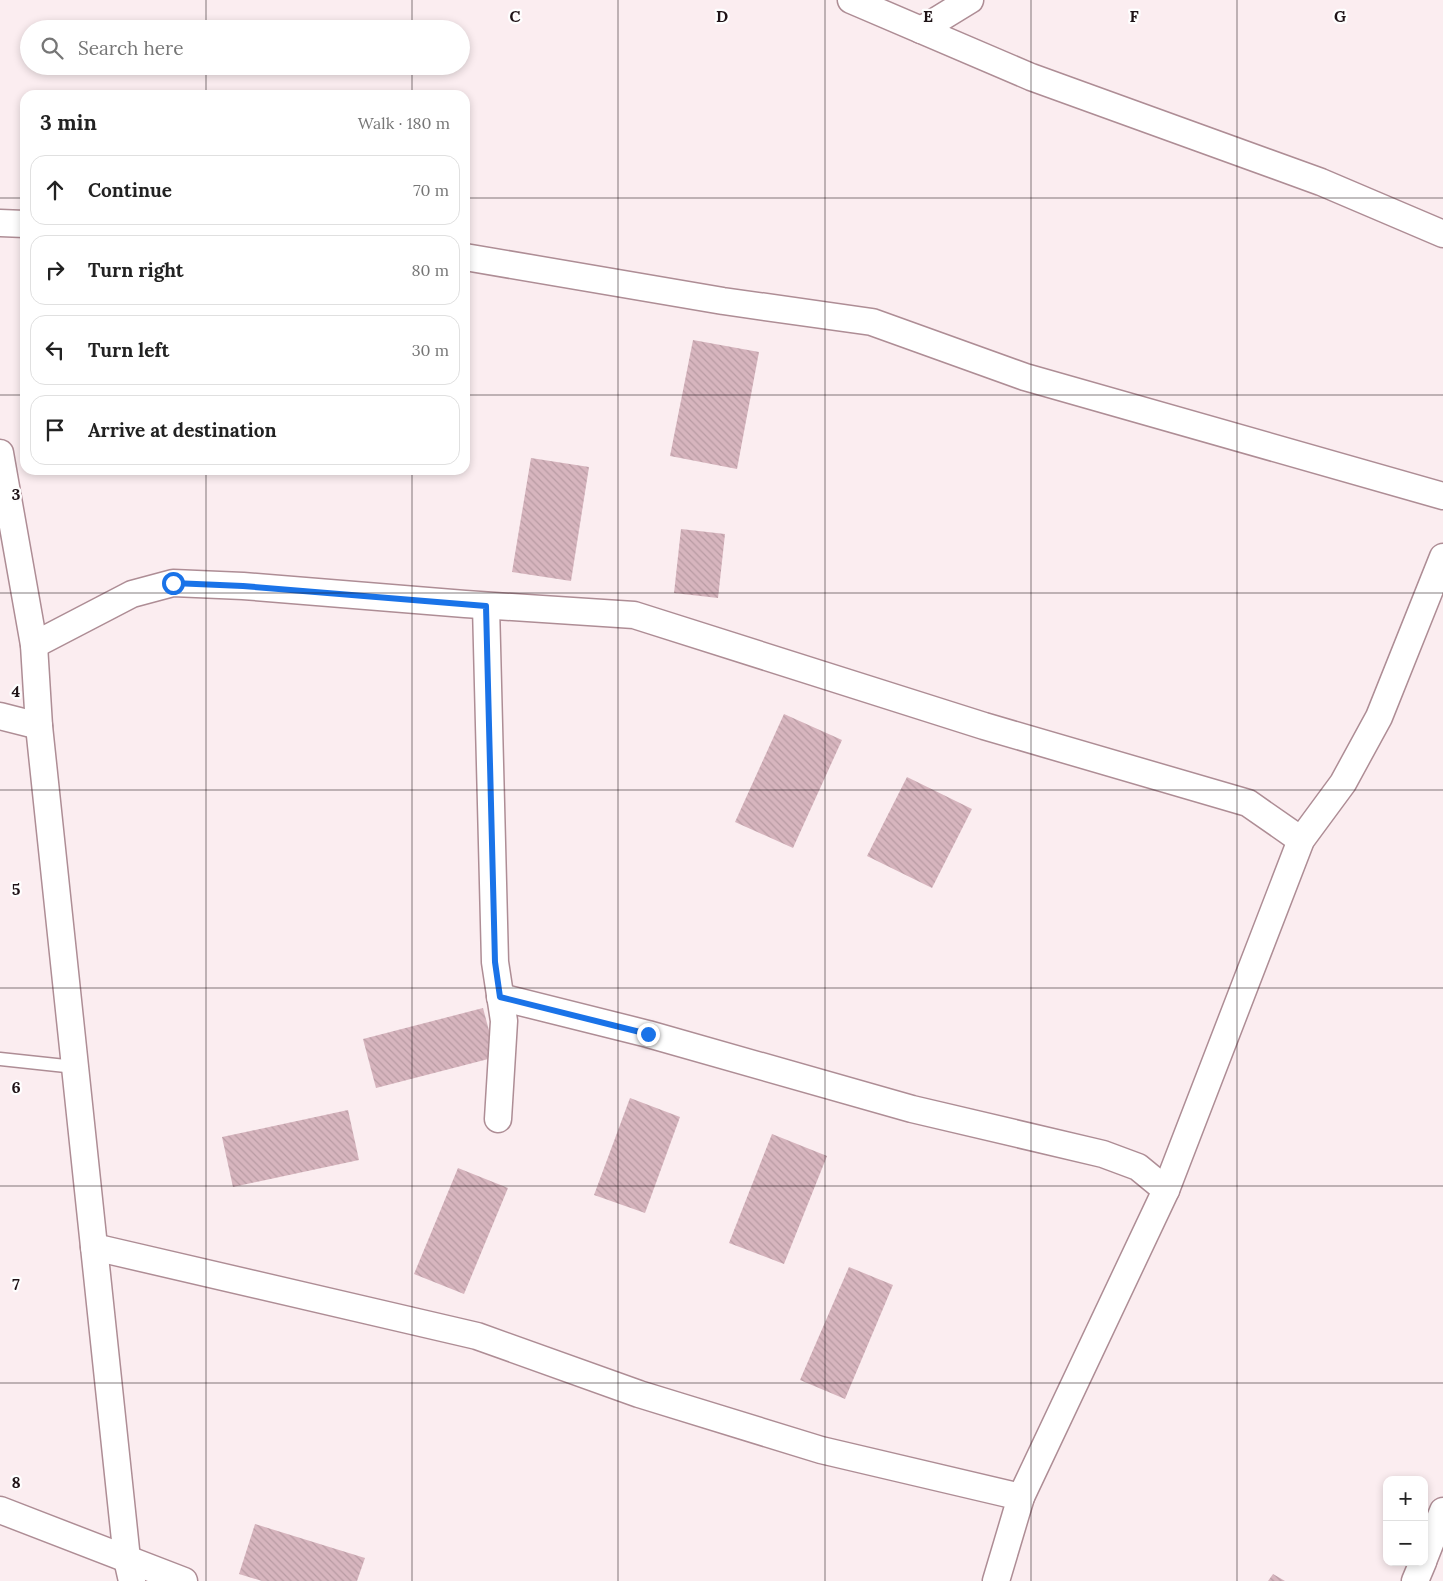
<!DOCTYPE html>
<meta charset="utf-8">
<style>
body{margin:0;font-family:Lora,serif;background:#f2f2f2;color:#222}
.controls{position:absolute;right:15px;bottom:15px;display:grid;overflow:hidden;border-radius:10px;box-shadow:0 2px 8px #0003}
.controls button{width:45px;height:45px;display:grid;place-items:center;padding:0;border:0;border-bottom:1px solid #e0e0e0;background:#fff;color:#222;font:25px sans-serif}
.stop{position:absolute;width:15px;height:15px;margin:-11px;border:4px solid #1a73e8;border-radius:50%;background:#fff}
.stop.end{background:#1a73e8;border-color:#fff;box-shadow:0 1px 5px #0008}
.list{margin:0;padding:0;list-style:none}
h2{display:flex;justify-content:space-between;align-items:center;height:65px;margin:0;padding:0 20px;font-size:21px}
h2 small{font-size:16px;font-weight:400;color:#767676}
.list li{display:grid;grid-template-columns:32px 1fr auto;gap:15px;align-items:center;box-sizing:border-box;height:70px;margin:0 10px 10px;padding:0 10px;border:1px solid #e0e0e0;border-radius:15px}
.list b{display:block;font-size:19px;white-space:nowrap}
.list em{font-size:16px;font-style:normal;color:#767676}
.icon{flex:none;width:28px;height:28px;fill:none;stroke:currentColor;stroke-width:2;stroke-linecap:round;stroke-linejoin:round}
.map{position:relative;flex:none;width:1443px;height:1581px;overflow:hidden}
.search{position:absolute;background:#fff;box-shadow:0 2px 8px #0003;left:20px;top:20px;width:450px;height:55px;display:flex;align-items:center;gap:12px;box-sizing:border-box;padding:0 18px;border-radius:28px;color:#767676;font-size:19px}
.panel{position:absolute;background:#fff;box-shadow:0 2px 8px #0003;left:20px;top:90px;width:450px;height:385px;border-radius:15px}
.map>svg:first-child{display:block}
.building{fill:url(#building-back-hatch)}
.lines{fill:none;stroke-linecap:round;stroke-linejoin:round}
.service-casing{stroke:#ae8d95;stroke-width:15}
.minor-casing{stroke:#ae8d95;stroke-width:29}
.service{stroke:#fff;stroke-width:12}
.minor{stroke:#fff;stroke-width:26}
.route{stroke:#1a73e8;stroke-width:6}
.grid{fill:none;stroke:#1f1317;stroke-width:1;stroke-opacity:0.55}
.grid-label{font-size:16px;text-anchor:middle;font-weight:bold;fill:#1f1317;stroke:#fefefe;stroke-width:4.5;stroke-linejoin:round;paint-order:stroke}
</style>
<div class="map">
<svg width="1443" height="1581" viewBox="0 0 1443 1581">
<defs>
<pattern id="building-back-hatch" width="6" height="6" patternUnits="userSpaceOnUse" patternTransform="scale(1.25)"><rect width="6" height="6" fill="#d7b5be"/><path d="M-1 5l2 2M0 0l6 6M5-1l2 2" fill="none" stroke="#b89ba3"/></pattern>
</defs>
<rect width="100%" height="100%" fill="#fbedf0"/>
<!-- building -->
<g class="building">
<polygon points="693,340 759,352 737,469 670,456"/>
<polygon points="531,458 589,467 571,581 512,572"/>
<polygon points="681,529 725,534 718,598 674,593"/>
<polygon points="784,714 842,740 793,848 735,822"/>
<polygon points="907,777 972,809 932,888 867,856"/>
<polygon points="483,1008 496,1057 376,1088 363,1039"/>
<polygon points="630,1098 680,1117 645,1213 594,1195"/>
<polygon points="348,1110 359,1160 233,1187 222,1137"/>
<polygon points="772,1134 827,1156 784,1264 729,1243"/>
<polygon points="458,1168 508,1188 464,1294 414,1274"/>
<polygon points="849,1267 893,1285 845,1399 800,1380"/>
<polygon points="255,1524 365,1558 357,1581 262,1581 239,1574"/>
<polygon points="1273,1574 1285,1581 1268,1581"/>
</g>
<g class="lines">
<defs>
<polyline id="service" points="0,1059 75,1067"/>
<g id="minor">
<polyline points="851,0 1031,77 1321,182 1443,234"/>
<polyline points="921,30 970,0"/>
<polyline points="0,223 25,224"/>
<polyline points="465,257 723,301 872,322 1025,377 1443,496"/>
<polyline points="0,453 34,645 39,726 127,1559 132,1581"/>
<polyline points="486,606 495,962 504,1021 498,1119"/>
<polyline points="34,645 132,594 173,583 243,586 465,604 634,615 984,726 1248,803 1301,840"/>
<polyline points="0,716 39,726"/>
<polyline points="500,997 648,1034 912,1109 1103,1154 1138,1167 1166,1190"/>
<polyline points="94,1247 477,1336 639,1394 821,1450 1021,1497"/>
<polyline points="0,1510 184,1581"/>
<polyline points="1424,1559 1443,1511"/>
<polyline points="996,1581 1021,1497 1166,1190 1301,840 1343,783 1379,717 1443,557"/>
<polyline points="1415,1581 1423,1562"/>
</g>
</defs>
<!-- service casing -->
<use href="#service" class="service-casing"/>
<!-- minor casing -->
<use href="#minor" class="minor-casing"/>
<!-- service -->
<use href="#service" class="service"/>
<!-- minor -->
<use href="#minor" class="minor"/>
</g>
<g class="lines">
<!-- route -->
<polyline class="route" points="173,583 243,586 486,606 495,962 500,997 648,1034"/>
</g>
<!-- grid -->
<path class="grid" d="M206,0V29M412,0V29M618,0V1581M825,0V1581M1031,0V1581M1237,0V1581M206,66V95M412,66V95M0,198H25M465,198H1443M0,395H25M465,395H1443M206,470V1581M412,470V1581M0,593H1443M0,790H1443M0,988H1443M0,1186H1443M0,1383H1443"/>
<g class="grid-label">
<text x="515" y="22">C</text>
<text x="722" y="22">D</text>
<text x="928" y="22">E</text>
<text x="1134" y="22">F</text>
<text x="1340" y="22">G</text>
<text x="16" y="500">3</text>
<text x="16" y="697">4</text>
<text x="16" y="895">5</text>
<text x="16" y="1093">6</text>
<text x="16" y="1290">7</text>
<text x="16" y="1488">8</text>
</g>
</svg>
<div class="controls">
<button>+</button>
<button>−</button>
</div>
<div class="stop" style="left:173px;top:583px"></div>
<div class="stop end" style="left:648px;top:1034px"></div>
<div class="search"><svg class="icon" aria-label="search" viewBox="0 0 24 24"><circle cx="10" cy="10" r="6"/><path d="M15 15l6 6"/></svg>Search here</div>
<section class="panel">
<h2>3 min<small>Walk · 180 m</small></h2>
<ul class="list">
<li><svg class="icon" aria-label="ahead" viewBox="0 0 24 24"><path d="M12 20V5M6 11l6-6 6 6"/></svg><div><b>Continue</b></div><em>70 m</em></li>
<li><svg class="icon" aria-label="right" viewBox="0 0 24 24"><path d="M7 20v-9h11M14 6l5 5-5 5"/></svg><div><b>Turn right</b></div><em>80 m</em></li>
<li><svg class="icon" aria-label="left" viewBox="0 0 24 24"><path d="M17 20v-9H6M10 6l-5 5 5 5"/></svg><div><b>Turn left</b></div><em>30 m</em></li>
<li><svg class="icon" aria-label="arrive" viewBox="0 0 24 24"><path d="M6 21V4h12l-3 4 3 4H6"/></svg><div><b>Arrive at destination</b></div></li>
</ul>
</section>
</div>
